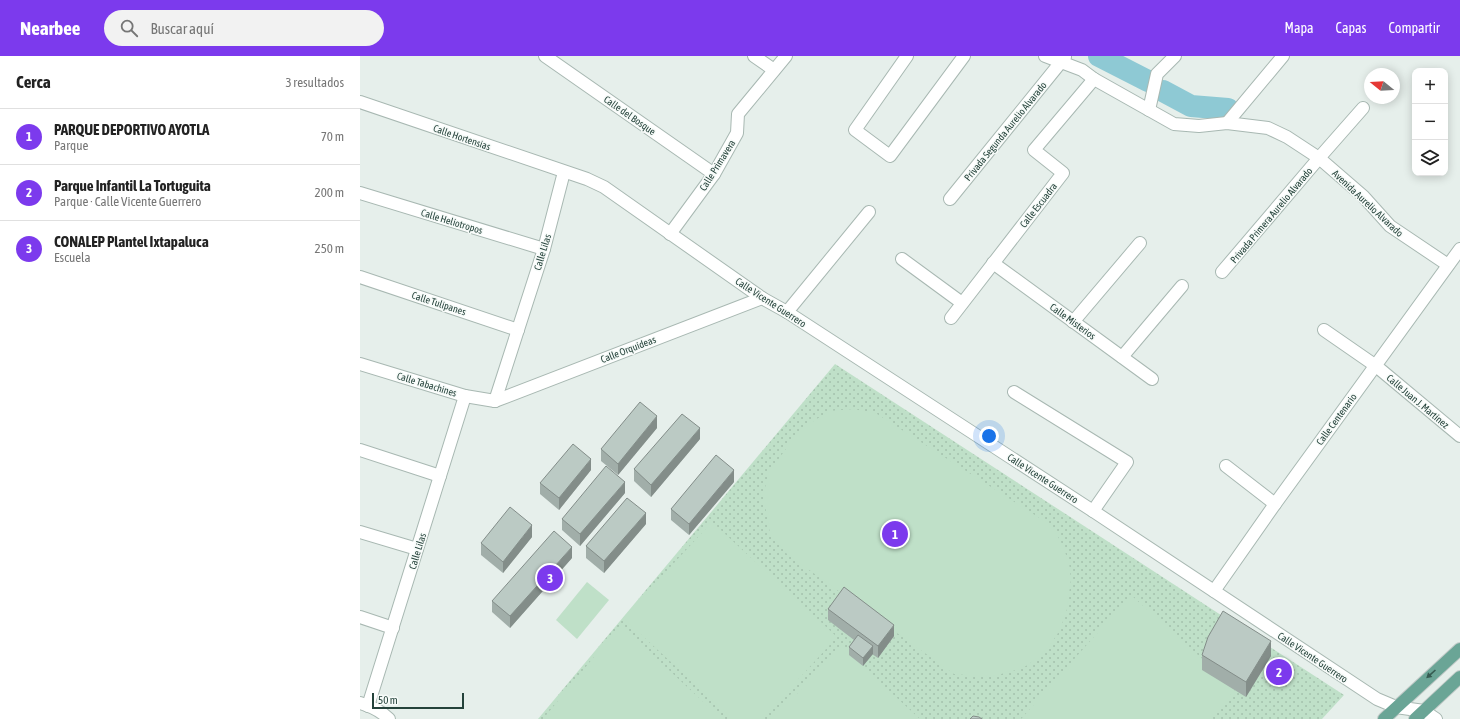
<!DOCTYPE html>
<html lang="es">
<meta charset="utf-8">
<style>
body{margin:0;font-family:"Asap Condensed",sans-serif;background:#f2f2f2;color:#222}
.controls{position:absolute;right:12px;top:12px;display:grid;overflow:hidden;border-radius:8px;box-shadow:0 2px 10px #0003}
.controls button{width:36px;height:36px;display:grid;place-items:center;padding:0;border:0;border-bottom:1px solid #e0e0e0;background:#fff;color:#222;font:20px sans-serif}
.compass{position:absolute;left:1004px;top:12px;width:36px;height:36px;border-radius:50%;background:#fff;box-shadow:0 2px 10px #0003;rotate:288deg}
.scale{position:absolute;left:12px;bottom:10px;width:92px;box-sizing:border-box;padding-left:4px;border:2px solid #24423a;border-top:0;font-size:11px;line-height:14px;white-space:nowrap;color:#24423a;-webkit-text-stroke:3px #f7fbf9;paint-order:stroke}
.you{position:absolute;left:629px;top:380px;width:14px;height:14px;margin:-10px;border:3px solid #fff;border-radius:50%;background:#1a73e8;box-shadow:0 0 0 6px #1a73e833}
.badge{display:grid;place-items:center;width:26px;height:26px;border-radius:50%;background:#7c3aed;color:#fff;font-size:13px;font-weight:700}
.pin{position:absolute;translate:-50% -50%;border:2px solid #fff;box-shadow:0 1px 4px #0006}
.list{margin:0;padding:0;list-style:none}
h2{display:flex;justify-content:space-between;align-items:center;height:52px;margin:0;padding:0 16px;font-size:17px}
h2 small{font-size:13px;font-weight:400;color:#767676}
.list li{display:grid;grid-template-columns:26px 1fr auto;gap:12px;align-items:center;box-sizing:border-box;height:56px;padding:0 16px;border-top:1px solid #e0e0e0}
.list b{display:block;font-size:15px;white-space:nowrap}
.list p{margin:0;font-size:13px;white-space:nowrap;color:#767676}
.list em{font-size:13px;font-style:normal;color:#767676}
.icon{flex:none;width:22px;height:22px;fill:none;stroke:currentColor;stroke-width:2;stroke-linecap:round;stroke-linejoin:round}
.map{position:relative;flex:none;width:1100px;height:663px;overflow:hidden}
header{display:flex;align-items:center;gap:24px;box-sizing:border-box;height:56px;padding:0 20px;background:#7c3aed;color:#fff}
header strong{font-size:19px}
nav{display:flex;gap:22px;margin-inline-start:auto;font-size:14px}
.search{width:280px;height:36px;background:#f2f2f2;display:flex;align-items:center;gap:10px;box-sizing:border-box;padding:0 14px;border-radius:22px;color:#767676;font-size:15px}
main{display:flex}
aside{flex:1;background:#fff}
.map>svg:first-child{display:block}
.grass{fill:url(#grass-dots)}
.garden{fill:#bfe0c8}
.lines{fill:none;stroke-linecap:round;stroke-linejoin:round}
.river{stroke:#8ec9d4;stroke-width:22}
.minor-casing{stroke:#a8b8b2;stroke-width:14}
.tertiary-casing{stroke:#a8b8b2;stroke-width:14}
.primary-casing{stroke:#c2cac8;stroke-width:14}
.minor{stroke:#fff;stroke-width:12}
.tertiary{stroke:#fff;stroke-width:12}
.primary{stroke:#6aa596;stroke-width:12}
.wall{fill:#a1aea9}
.shaded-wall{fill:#838d89}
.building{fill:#bbcac4;stroke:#838d89}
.oneway{fill:#365b51}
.labels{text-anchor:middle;stroke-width:3;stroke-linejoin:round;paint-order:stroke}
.street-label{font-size:10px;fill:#24423a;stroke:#f7fbf9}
</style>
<header>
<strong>Nearbee</strong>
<div class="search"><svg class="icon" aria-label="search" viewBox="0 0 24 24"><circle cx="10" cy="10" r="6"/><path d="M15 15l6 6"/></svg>Buscar aquí</div>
<nav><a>Mapa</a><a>Capas</a><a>Compartir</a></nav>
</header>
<main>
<aside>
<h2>Cerca<small>3 resultados</small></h2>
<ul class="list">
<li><span class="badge">1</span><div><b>PARQUE DEPORTIVO AYOTLA</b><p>Parque</p></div><em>70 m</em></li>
<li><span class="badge">2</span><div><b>Parque Infantil La Tortuguita</b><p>Parque · Calle Vicente Guerrero</p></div><em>200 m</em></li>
<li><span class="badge">3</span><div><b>CONALEP Plantel Ixtapaluca</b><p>Escuela</p></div><em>250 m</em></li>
</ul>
</aside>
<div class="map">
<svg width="1100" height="663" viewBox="0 0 1100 663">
<defs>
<pattern id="grass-dots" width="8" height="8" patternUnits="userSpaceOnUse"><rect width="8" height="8" fill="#bfe0c8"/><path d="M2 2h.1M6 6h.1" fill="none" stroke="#a4c1ad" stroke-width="1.8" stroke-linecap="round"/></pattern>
</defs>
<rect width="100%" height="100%" fill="#e6efeb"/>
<!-- grass -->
<polygon class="grass" points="475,308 984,639 962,663 178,663"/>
<!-- garden -->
<g class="garden">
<polygon points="494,353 517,358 692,470 702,488 709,507 711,523 707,553 700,574 688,592 668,609 656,614 630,621 594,618 427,498 410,477 405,449 405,432 409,416 431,386 449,368 469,355"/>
<polygon points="352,466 477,581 402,663 373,663 263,562"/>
<polygon points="227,526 249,544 217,583 196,564"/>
<polygon points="771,539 876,633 849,663 661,663"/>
<polygon points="260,569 362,663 183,663"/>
<polygon points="480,590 560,663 408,663 431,638 434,641"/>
</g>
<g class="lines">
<!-- river -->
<g class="river">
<polyline points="739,0 788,25"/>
<polyline points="803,35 831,50 868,53"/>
</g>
<defs>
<g id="minor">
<polyline points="185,0 354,118"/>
<polyline points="394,0 414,14"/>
<polyline points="547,0 495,74 530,100 604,0"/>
<polyline points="685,0 722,14 734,23 814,68 839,70 867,67 908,72 927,81 959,102 1003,140 1030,170 1088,209"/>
<polyline points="789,54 797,18 815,0"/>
<polyline points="867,67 923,0"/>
<polyline points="0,137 184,193"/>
<polyline points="590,143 705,1"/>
<polyline points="310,178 354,118 377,77 378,58 426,0"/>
<polyline points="542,203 602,247"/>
<polyline points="633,207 792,323"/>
<polyline points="862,216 959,102 1003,52"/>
<polyline points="0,221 158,274"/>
<polyline points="427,256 509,156"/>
<polyline points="591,262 703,117 674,94 734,23"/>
<polyline points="713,266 780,187"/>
<polyline points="964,274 1016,310 1100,380"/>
<polyline points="762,301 822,230"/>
<polyline points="0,308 105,340 135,345"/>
<polyline points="654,336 767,406 733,455"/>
<polyline points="135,345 402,242"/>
<polyline points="135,345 184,193 204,116"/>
<polyline points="0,394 80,420"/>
<polyline points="866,410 915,448"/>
<polyline points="0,476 57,493"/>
<polyline points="854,535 915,448 1100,193"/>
<polyline points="0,561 33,572"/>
<path d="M0,647C11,650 21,655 29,663"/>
<polyline points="8,650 105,340"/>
<polyline points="1064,655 1076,663"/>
</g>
<polyline id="tertiary" points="0,46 227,123 244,131 402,242 427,256 733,455 1017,643 1036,651 1064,655"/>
<g id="primary">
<polyline points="1024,663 1100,593"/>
<polyline points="1055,663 1100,621"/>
</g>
</defs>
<!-- minor casing -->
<use href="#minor" class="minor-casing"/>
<!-- tertiary casing -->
<use href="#tertiary" class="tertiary-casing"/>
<!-- primary casing -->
<use href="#primary" class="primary-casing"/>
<!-- minor -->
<use href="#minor" class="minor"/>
<!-- tertiary -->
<use href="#tertiary" class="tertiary"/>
<!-- primary -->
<use href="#primary" class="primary"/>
</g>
<!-- wall -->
<g class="wall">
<polygon points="297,372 258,419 241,405 241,393"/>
<polygon points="340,383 291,441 274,425 274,413"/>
<polygon points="231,414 199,454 180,438 180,427"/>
<polygon points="374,426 329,479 311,464 311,453"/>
<polygon points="265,437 220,490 202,474 202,463"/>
<polygon points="286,468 244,517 226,502 226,490"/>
<polygon points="172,481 143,517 121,499 121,487"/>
<polygon points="212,502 150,572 132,556 132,545"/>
<polygon points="468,553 534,580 518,602 512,598 503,610 489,599 489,591 494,584 468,564"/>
<polygon points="842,599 911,600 886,641 842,614"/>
</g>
<!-- shaded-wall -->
<g class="shaded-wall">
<polygon points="297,360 297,372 258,419 258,408"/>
<polygon points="340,372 340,383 291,441 291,429"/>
<polygon points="231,403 231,414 199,454 199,442"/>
<polygon points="374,414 374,426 329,479 329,468"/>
<polygon points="265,426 265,437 220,490 220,478"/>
<polygon points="286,457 286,468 244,517 244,505"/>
<polygon points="172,469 172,481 143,517 143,506"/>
<polygon points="212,491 212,502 150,572 150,560"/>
<polygon points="534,569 534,580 518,602 518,590"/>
<polygon points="911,585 911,600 886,641 886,626"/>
<polygon points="513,590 513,598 503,610 503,602"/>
</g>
<!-- building -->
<g class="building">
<polygon points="280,346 297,360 258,408 241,393"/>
<polygon points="322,358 340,372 291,429 274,413"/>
<polygon points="213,388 231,403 199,442 180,427"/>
<polygon points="356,399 374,414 329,468 311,453"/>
<polygon points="246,410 265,426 220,478 202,463"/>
<polygon points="267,442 286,457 244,505 226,490"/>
<polygon points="150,451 172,469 143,506 121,487"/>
<polygon points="194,475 212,491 150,560 132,545"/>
<polygon points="484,531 534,569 518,590 468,553"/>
<polygon points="863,555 911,585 886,626 842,599 848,581"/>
<polygon points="498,579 513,590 503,602 489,591"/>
<polygon points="613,660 619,661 622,663 610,663"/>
</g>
<!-- one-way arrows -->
<defs><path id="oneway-solid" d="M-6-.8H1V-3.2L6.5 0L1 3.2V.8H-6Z"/></defs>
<use class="oneway" href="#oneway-solid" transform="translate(1071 618) rotate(138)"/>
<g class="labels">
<!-- street labels -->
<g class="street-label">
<text transform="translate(270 59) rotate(35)" y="4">Calle del Bosque</text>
<text transform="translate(645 75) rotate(-51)" y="4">Privada Segunda Aurelio Alvarado</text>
<text transform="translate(102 81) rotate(19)" y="4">Calle Hortensias</text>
<text transform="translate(357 109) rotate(-58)" y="4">Calle Primavera</text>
<text transform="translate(1008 147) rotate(43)" y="4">Avenida Aurelio Alvarado</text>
<text transform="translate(678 149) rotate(-52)" y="4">Calle Escuadra</text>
<text transform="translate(911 159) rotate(-50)" y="4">Privada Primera Aurelio Alvarado</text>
<text transform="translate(92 165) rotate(17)" y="4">Calle Heliotropos</text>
<text transform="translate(182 196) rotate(-73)" y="4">Calle Lilas</text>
<text transform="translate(411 246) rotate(33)" y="4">Calle Vicente Guerrero</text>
<text transform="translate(79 247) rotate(18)" y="4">Calle Tulipanes</text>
<text transform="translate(713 265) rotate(36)" y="4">Calle Misterios</text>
<text transform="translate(268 293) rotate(-21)" y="4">Calle Orquídeas</text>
<text transform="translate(67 328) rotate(17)" y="4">Calle Tabachines</text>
<text transform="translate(1058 345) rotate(40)" y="4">Calle Juan J. Martínez</text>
<text transform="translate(976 363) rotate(-54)" y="4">Calle Centenario</text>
<text transform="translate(683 422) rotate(33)" y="4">Calle Vicente Guerrero</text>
<text transform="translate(57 495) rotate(-73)" y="4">Calle Lilas</text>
<text transform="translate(953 601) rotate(34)" y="4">Calle Vicente Guerrero</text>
</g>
</g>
</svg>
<div class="controls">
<button>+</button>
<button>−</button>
<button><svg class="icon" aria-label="layers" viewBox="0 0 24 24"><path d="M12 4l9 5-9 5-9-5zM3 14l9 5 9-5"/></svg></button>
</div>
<svg class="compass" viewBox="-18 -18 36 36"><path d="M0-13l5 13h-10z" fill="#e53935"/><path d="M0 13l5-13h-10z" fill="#767676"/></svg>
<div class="scale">50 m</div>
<div class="you"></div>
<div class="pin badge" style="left:535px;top:478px">1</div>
<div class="pin badge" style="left:919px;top:616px">2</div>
<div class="pin badge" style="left:190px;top:522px">3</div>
</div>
</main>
